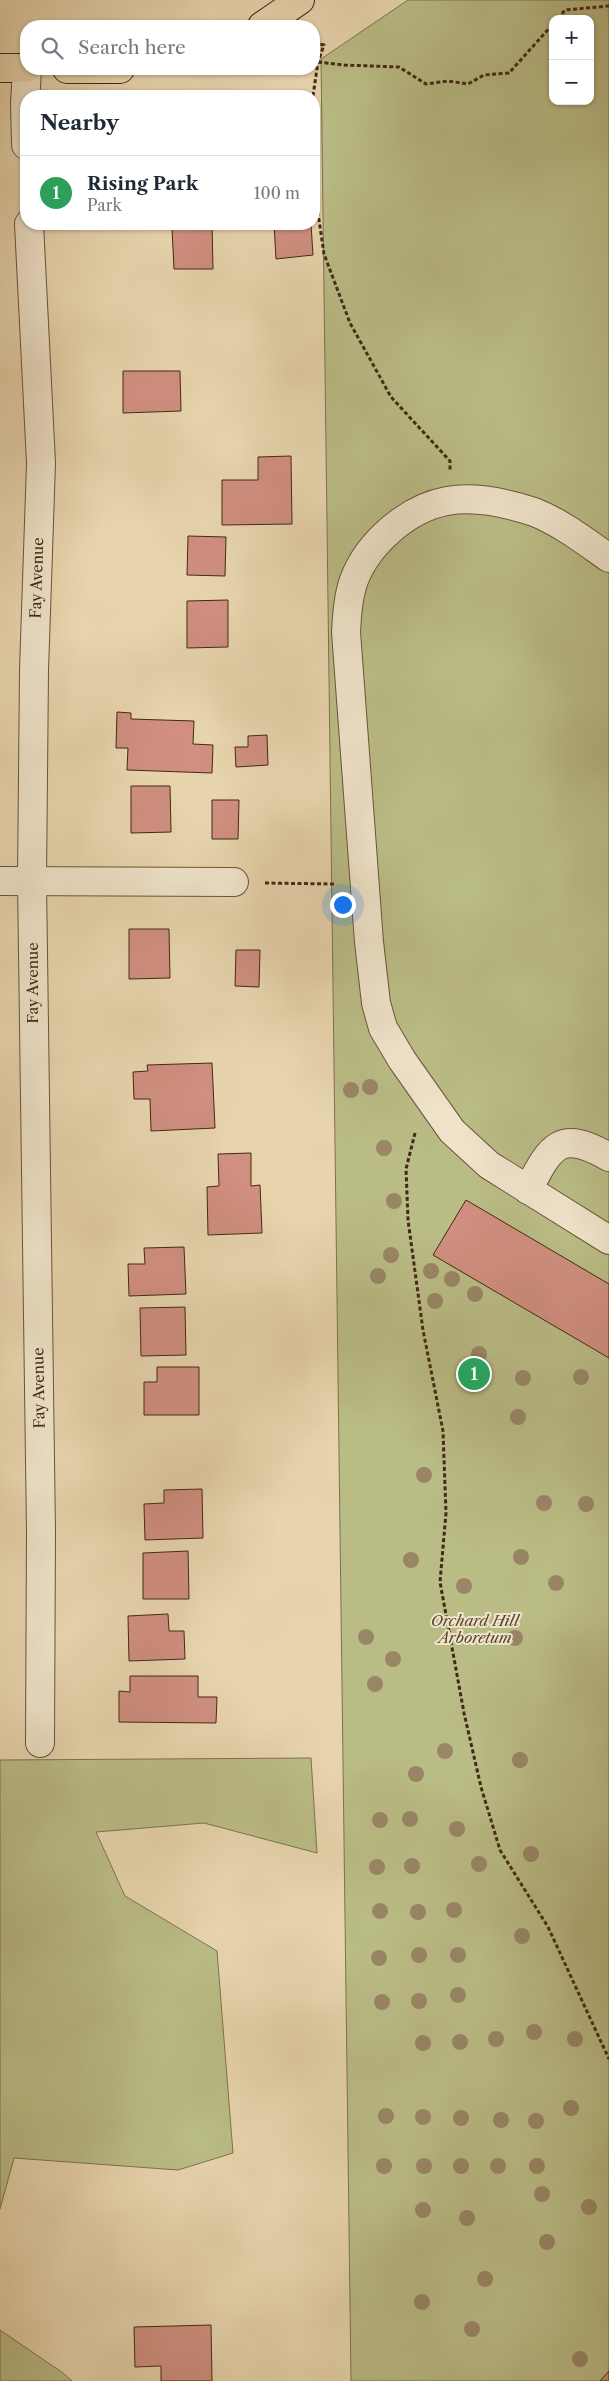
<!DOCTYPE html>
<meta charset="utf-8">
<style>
body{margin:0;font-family:"Libre Caslon Text",serif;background:#f2f2f3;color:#1f2937}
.controls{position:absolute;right:15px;top:15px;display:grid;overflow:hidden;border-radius:10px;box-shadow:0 1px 4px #0004}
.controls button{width:45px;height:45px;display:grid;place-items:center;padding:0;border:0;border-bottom:1px solid #e0e1e3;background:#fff;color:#1f2937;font:25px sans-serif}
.you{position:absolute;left:342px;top:904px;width:18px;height:18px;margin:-12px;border:4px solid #fff;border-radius:50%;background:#1a73e8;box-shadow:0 0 0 8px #1a73e833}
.badge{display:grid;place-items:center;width:32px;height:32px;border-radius:50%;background:#111827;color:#fff;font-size:16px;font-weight:700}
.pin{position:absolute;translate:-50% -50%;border:2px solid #fff;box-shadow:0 1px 5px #0006}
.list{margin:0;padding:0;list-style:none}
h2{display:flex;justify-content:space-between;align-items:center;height:65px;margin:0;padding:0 20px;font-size:21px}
h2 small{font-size:16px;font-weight:400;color:#747a83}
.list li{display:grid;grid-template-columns:32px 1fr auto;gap:15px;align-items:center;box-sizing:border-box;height:75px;padding:0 20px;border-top:1px solid #e0e1e3}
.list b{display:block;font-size:19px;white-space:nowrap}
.list p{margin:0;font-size:16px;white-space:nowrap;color:#747a83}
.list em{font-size:16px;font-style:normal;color:#747a83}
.icon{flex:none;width:28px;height:28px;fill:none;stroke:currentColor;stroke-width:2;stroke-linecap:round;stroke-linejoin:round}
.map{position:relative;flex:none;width:609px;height:2381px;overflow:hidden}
.search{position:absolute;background:#fff;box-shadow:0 1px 4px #0004;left:20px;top:20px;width:300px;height:55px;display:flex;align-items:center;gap:12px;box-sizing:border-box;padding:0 18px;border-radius:20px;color:#747a83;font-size:19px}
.panel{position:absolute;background:#fff;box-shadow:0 1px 4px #0004;left:20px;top:90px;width:300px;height:140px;border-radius:20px}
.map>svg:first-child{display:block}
.green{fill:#babc86;stroke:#7e724d;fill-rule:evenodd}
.building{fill:#d08f80;stroke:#422914}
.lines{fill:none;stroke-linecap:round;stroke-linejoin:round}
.minor-casing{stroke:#6b543a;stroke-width:30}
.major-casing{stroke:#422914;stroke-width:30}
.path{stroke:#422914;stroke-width:3;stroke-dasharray:4 2.5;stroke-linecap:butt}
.minor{stroke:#efe3ca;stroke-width:28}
.major{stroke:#e7d4ad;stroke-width:28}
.tree{fill:#998666}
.labels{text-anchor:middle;stroke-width:4;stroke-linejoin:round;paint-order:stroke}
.street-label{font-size:15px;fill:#422914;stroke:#efe3ca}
.park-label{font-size:15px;font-style:italic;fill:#5a462b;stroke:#efe3ca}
</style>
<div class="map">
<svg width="609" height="2381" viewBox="0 0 609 2381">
<rect width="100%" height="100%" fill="#e7d4ad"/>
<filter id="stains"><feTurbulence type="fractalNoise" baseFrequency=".004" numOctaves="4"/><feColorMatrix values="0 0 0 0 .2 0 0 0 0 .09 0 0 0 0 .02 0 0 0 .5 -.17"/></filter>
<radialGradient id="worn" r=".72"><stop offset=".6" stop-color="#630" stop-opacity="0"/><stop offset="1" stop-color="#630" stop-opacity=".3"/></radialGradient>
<!-- green -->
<g class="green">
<path d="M408,0H609V2381H351L321,59ZM553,19H590V101H553Z"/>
<polygon points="311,1758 317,1853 204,1823 96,1832 125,1896 217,1951 233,2153 178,2170 14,2158 0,2209 0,1760"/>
<polygon points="0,2330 63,2373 72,2381 0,2381"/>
</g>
<!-- building -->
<g class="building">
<polygon points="159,224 212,224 213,269 174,269 172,228 159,228"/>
<polygon points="274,224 311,224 313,255 276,259"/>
<polygon points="123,371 180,371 181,411 123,413"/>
<polygon points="291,456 292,524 222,525 222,480 258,480 258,457"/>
<polygon points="188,536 226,537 225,576 187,575"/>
<polygon points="228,600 228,647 187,648 187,601"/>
<polygon points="117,712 131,713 131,719 194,721 193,744 213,745 212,773 127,770 128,748 116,748"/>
<polygon points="267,735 268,765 236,767 235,747 248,747 248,736"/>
<polygon points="131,786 170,786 171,832 131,833"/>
<polygon points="212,800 239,800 238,839 212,839"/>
<polygon points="129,929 169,929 170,978 129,979"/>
<polygon points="236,950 260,950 259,987 235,986"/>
<polygon points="212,1063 215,1128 151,1131 150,1099 134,1099 133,1072 148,1071 147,1065"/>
<polygon points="251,1153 251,1186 260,1185 262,1233 208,1235 207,1187 219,1186 218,1154"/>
<polygon points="466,1200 609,1284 609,1358 433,1255"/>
<polygon points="184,1247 186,1294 129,1296 128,1264 145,1264 144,1248"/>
<polygon points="185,1307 186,1355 141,1356 140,1308"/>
<polygon points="157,1367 199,1367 199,1415 144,1415 144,1382 157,1382"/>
<polygon points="202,1489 203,1538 145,1540 144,1504 164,1503 164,1490"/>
<polygon points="188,1551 189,1599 143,1599 143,1553"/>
<polygon points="168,1614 169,1631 184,1631 185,1659 129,1661 128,1616"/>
<polygon points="130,1676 198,1676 198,1697 217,1697 216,1723 119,1722 119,1691 130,1692"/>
<polygon points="211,2325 212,2381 161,2381 161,2366 135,2367 134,2327"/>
<polygon points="609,2371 609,2381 600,2381"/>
</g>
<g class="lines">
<defs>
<g id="minor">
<polyline points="26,145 25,103 27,69"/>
<polyline points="29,224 41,463 34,670 32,881 41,1532 40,1743"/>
<path d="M609,558C586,542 560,522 534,512C507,503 475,496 447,501C408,508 368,543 354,580C348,597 347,615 346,632L369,942L376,1003L383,1028L402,1060L452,1131L489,1165L609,1240"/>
<polyline points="0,881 234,882"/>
<path d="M528,1190C551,1145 560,1129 609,1157"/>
</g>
<g id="major">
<polyline points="262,26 300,0"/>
<polyline points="0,68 26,68"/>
<polyline points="67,69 120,69"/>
</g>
</defs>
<!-- minor casing -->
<use href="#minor" class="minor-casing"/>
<!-- major casing -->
<use href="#major" class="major-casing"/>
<!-- path -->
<g class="path">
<polyline points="558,19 565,10 609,6"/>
<polyline points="318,62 344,65 399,67 426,84 448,81 468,84 484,75 509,73 553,24"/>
<polyline points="313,96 318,62 324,45 314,43"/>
<polyline points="314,186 324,254 350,323 391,397 450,461 450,471"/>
<polyline points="265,883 334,884"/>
<polyline points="415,1133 406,1169 408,1220 423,1330 443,1431 446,1513 440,1582 464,1713 481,1787 500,1850 548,1927 609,2059"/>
</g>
<!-- minor -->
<use href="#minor" class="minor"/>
<!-- major -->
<use href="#major" class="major"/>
</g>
<!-- trees -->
<g class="tree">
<circle cx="370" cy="1087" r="8"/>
<circle cx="351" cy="1090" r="8"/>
<circle cx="384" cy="1148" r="8"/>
<circle cx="394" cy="1201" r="8"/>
<circle cx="391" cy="1255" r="8"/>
<circle cx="431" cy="1271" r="8"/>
<circle cx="378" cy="1276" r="8"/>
<circle cx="452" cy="1279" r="8"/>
<circle cx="475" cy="1294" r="8"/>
<circle cx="435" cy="1301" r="8"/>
<circle cx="479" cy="1354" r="8"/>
<circle cx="581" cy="1377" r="8"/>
<circle cx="523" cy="1378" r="8"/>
<circle cx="518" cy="1417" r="8"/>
<circle cx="424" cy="1475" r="8"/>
<circle cx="544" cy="1503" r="8"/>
<circle cx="586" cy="1504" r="8"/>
<circle cx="521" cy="1557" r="8"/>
<circle cx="411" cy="1560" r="8"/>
<circle cx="556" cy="1583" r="8"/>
<circle cx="464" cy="1586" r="8"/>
<circle cx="366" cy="1637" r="8"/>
<circle cx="515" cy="1638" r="8"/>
<circle cx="393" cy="1659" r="8"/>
<circle cx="375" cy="1684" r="8"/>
<circle cx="445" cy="1751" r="8"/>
<circle cx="520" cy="1760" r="8"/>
<circle cx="416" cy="1774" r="8"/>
<circle cx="410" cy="1819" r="8"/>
<circle cx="380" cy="1820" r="8"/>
<circle cx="457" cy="1829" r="8"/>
<circle cx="531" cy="1854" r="8"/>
<circle cx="479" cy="1864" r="8"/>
<circle cx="412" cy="1866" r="8"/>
<circle cx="377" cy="1867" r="8"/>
<circle cx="454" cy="1910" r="8"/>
<circle cx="380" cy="1911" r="8"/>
<circle cx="418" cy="1912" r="8"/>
<circle cx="522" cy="1936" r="8"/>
<circle cx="419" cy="1955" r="8"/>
<circle cx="458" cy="1955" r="8"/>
<circle cx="379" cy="1958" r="8"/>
<circle cx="458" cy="1995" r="8"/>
<circle cx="419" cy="2001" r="8"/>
<circle cx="382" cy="2002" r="8"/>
<circle cx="534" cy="2032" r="8"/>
<circle cx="496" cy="2039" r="8"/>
<circle cx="575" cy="2039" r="8"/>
<circle cx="460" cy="2042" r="8"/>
<circle cx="423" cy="2043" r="8"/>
<circle cx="571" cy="2108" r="8"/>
<circle cx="386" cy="2116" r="8"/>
<circle cx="423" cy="2117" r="8"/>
<circle cx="461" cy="2118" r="8"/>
<circle cx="501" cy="2120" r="8"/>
<circle cx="536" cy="2121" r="8"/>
<circle cx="384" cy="2166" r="8"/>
<circle cx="424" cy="2166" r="8"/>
<circle cx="461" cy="2166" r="8"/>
<circle cx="498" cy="2166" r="8"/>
<circle cx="537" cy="2166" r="8"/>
<circle cx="542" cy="2194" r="8"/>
<circle cx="589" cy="2207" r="8"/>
<circle cx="423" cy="2210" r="8"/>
<circle cx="467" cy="2218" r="8"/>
<circle cx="547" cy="2242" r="8"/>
<circle cx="485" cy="2279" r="8"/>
<circle cx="422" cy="2302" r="8"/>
<circle cx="472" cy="2329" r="8"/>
<circle cx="580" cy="2359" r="8"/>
</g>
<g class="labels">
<!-- street labels -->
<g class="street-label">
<text transform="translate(37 578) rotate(-88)" y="5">Fay Avenue</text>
<text transform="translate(33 983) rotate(-90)" y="5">Fay Avenue</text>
<text transform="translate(39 1388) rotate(-91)" y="5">Fay Avenue</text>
</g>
<!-- park labels -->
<g class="park-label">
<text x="475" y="1626">Orchard Hill<tspan x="475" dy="17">Arboretum</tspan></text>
</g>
</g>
<rect width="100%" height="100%" filter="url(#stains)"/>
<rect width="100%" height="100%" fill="url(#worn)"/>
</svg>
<div class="controls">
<button>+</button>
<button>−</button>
</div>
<div class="you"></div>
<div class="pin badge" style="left:474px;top:1374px;background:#2e9e5b">1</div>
<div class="search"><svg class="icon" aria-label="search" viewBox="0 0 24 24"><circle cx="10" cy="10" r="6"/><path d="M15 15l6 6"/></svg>Search here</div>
<section class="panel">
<h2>Nearby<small></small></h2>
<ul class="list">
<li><span class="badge" style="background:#2e9e5b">1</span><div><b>Rising Park</b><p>Park</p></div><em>100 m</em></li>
</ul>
</section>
</div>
